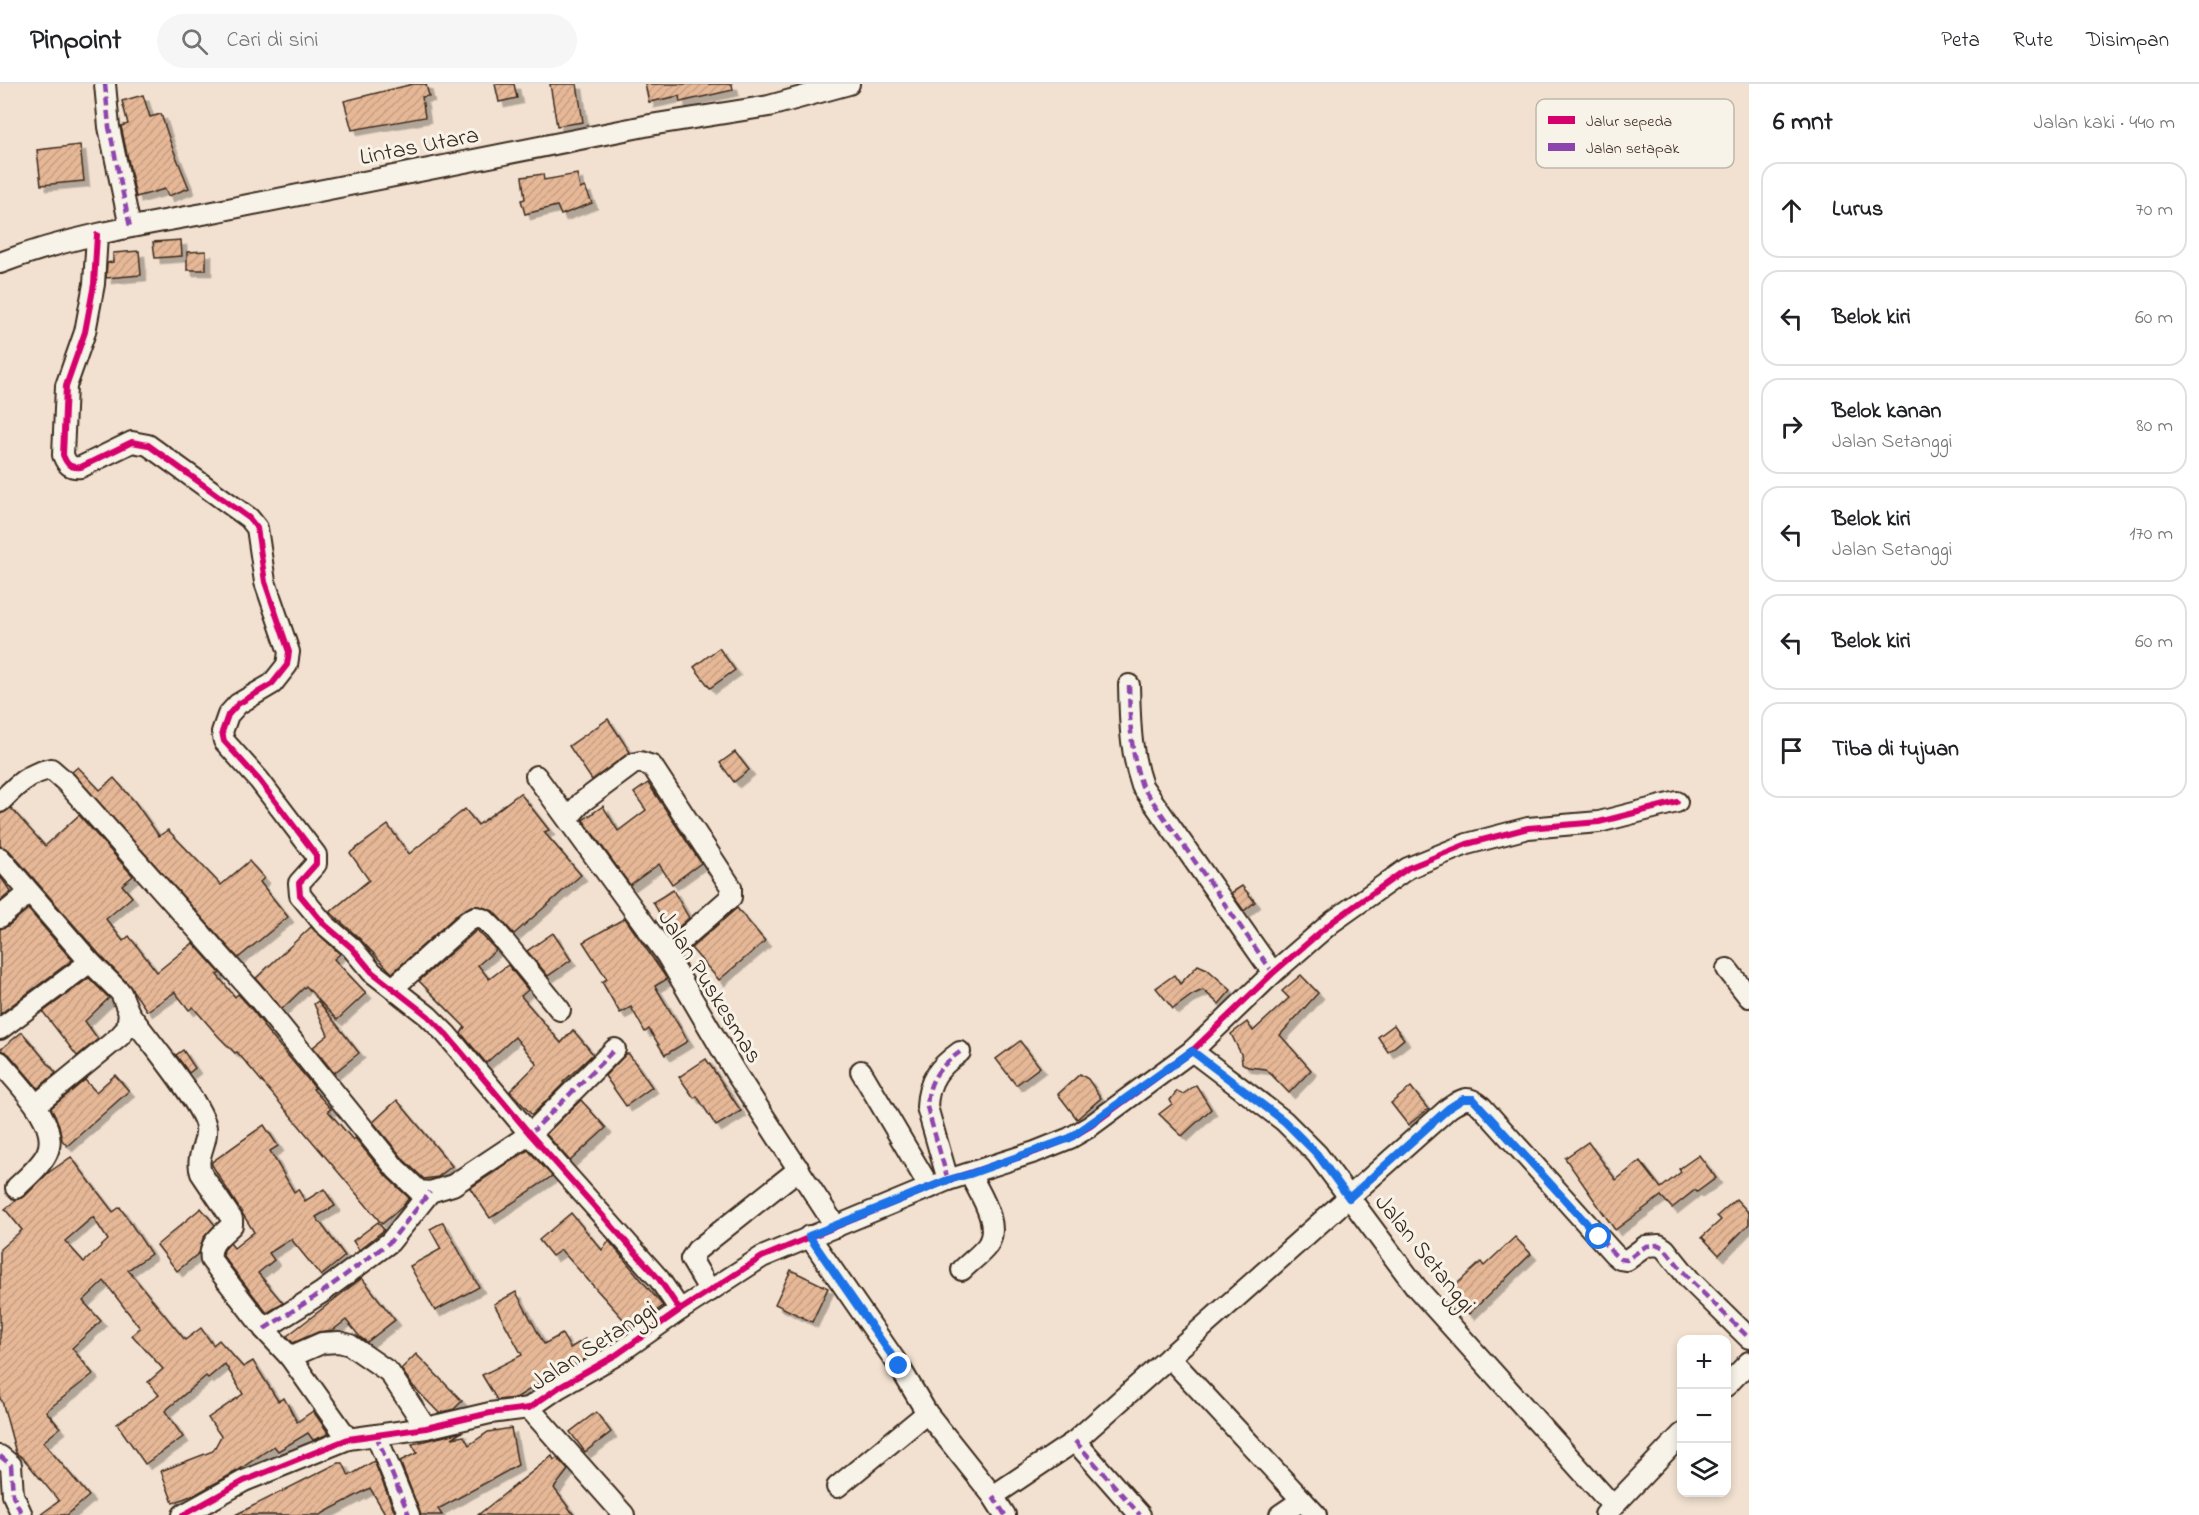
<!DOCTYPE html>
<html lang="id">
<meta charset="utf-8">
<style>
body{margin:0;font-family:"Indie Flower",sans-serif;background:#f6f6f6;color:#202124}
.controls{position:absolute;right:18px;bottom:18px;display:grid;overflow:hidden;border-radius:12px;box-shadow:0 3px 9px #0003}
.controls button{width:54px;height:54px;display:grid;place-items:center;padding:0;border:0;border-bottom:2px solid #e0e0e0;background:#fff;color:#202124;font:30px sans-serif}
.stop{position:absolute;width:18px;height:18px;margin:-14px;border:4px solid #1a73e8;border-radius:50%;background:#fff}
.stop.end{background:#1a73e8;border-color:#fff;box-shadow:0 2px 6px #0008}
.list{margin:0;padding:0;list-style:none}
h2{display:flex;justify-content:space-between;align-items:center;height:78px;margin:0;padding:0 24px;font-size:26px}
h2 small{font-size:20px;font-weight:400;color:#757577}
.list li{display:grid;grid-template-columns:39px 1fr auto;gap:18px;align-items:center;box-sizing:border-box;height:96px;margin:0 12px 12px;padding:0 12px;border:2px solid #e0e0e0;border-radius:18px}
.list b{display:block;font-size:22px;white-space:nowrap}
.list p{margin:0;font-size:20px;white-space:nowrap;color:#757577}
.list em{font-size:20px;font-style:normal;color:#757577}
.icon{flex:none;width:33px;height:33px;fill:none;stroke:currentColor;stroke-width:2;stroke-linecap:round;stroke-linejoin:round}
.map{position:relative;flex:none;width:1749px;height:1431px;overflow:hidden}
header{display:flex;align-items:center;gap:36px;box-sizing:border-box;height:84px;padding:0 30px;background:#fff;border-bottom:2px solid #e0e0e0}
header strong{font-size:28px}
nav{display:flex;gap:33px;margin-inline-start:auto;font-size:21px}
.search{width:420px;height:54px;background:#f6f6f6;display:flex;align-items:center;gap:15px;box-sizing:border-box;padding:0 21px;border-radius:33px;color:#757577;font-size:22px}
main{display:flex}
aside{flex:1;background:#fff}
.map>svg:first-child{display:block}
.building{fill:url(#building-hatch);stroke:#3b2a1e;stroke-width:1.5;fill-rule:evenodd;filter:url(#shadow)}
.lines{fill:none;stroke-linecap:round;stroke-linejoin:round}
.minor-casing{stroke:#3b2a1e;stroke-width:24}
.minor{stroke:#f7f3e8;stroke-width:20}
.quiet{stroke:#8e44ad;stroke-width:4.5;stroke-dasharray:9 4.5;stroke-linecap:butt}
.cycleway-casing{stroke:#f7f3e8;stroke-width:10}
.cycleway{stroke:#d6006c;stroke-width:6}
.route{stroke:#1a73e8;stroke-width:8}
.labels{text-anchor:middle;stroke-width:6;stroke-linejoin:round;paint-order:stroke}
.street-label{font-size:24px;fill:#3b2a1e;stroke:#f7f3e8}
.key{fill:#f7f3e8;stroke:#bfb7ab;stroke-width:1.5}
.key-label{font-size:16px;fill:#3b2a1e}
</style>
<header>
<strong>Pinpoint</strong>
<div class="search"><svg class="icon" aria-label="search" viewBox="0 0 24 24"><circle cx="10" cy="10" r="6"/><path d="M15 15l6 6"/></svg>Cari di sini</div>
<nav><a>Peta</a><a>Rute</a><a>Disimpan</a></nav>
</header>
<main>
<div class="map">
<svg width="1749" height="1431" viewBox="0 0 1749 1431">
<defs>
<pattern id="building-hatch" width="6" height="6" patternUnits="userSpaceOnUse" patternTransform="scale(1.5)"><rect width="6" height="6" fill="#e6b897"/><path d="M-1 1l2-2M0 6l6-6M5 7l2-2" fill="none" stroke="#c69e82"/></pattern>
<filter id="shadow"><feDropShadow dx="5.5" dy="5.5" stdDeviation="0" flood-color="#0004"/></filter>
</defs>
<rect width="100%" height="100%" fill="#f2e1d0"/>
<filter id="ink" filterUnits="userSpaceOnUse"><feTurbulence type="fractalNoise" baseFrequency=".0167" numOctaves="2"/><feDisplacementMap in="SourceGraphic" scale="12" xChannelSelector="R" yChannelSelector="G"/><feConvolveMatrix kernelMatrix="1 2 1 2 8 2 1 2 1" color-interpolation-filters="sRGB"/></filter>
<g filter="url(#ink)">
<!-- building -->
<g class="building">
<polygon points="413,0 426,0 429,12 422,13 425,33 352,46 344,17"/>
<polygon points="495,0 514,0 517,14 499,18"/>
<polygon points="550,0 577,0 583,38 557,42"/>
<polygon points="645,0 732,0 733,6 680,18 679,12 649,18"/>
<polygon points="143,11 150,33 161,30 171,60 189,104 168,112 165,105 136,113 121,42 128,40 122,17"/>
<polygon points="80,61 84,97 41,101 37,66"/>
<polygon points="543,90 544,96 577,90 580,105 585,103 592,119 561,131 557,122 525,130 521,116 525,115 522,93"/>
<polygon points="181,156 182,172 155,174 153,158"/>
<polygon points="139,167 141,191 106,194 107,179 113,178 113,169"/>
<polygon points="206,167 206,186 187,186 187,168"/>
<polygon points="719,564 735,586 710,604 694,583"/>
<polygon points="608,635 630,668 592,696 569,662"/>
<polygon points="735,668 749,686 734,698 720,679"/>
<polygon points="78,683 100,706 114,694 135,718 159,752 168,746 221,801 249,777 264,794 260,798 288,833 238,874 72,688"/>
<polygon points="648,699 701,779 672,800 659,780 630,801 583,736 603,722 618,747 646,726 634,709"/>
<polygon points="520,709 549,746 544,748 581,791 514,850 493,827 480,822 471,822 460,828 392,889 359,854 330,828 369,796 350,769 388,741 409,770 465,725 478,741"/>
<polygon points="11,724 45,762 79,731 133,792 122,801 132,813 106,835 123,857 129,852 157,888 193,859 220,889 217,891 235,913 238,910 249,922 264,941 263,942 315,1004 313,1005 331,1025 328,1027 353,1056 355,1054 387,1093 409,1114 402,1123 382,1140 237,968 235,969 218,952 193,923 189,926 175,908 147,927 129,901 99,870 9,766 0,762 0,730"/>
<polygon points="0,792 11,808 0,817"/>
<polygon points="1242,802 1255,818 1244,827 1231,809"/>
<polygon points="673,806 689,834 671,850 653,818"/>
<polygon points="737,824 765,857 719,896 691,864"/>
<polygon points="28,825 72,876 0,930 0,845 8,842"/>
<polygon points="625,834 667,895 655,902 688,957 665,971 649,945 645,948 631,923 620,929 602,898 607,895 583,858"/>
<polygon points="311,843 340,870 334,875 366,909 337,936 306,902 282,925 256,894"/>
<polygon points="477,846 496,866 478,881 489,895 508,881 528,906 521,912 561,959 573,946 593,970 563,998 564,999 532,1031 510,1007 537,980 515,953 486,979 461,949 465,943 419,897"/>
<polygon points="553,849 571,876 548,892 527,867"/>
<polygon points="1198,881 1207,885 1231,906 1219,920 1203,906 1192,911 1173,925 1156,904 1174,891 1180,900"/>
<polygon points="1301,891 1318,909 1280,951 1311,986 1289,1009 1266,985 1248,983 1242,979 1241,970 1231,950 1247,938 1253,947 1289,914 1282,907"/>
<polygon points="89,894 109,914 85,937 98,955 77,972 43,928"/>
<polygon points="318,917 359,969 334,989 313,963 328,951 314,920"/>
<polygon points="1394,941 1404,955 1388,968 1378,953"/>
<polygon points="22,948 56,989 38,1004 9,970 0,966"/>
<polygon points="1020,957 1040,983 1016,1001 996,975"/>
<polygon points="183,966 195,984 189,989 176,971"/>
<polygon points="626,970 629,970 652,1003 626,1022 605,992"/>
<polygon points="706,975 741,1027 716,1042 697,1012 694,1014 679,993"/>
<polygon points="1080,990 1088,995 1101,1014 1077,1035 1058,1010"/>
<polygon points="115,991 129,1007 67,1062 62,1056 59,1041 51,1024 85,996 96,1008"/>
<polygon points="1196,1001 1211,1025 1182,1052 1159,1030 1172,1020 1170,1016 1177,1007 1183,1010"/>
<polygon points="1411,1003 1428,1025 1408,1041 1391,1019"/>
<polygon points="397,1016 452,1082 438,1093 424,1095 405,1077 373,1038"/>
<polygon points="581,1016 606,1044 570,1077 546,1050"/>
<polygon points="264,1041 278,1062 270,1067 294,1108 298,1105 305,1117 324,1105 335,1122 316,1133 345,1172 321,1192 291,1155 269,1169 274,1176 258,1189 283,1219 267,1229 223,1172 224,1166 230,1159 234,1164 254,1148 212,1081 212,1078"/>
<polygon points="1588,1058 1616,1096 1640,1077 1661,1104 1681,1088 1679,1085 1699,1071 1716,1094 1697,1108 1695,1106 1672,1124 1661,1112 1615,1146 1565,1074"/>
<polygon points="528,1066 552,1092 490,1134 470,1104"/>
<path d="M71,1073L113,1128L120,1123L151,1170L128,1186L185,1256L201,1244L213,1261L219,1256L243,1283L253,1277L278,1317L284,1314L297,1338L313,1327L329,1350L313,1356L308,1349L278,1367L274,1362L237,1387L198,1409L173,1419L161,1387L213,1367L221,1352L208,1334L243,1310L225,1280L208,1294L206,1292L165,1327L183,1353L145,1380L117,1340L159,1311L148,1298L163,1285L132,1251L140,1244L104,1197L83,1217L101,1237L72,1264L93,1290L46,1327L60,1344L43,1358L89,1412L67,1431H40L59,1417L23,1374L16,1369L2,1317L0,1315V1165L22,1146L5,1125L16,1116L24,1113L48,1089ZM93,1133L108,1156L84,1178L65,1157Z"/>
<polygon points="1736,1115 1749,1129 1749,1140 1719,1171 1702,1153 1721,1136 1717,1132"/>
<polygon points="201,1124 215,1141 203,1154 199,1169 177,1187 157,1161"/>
<polygon points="571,1129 602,1166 609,1157 663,1222 632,1245 561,1166 552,1172 539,1156"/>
<polygon points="378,1138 384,1146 359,1166 353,1157"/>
<polygon points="443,1138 479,1203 435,1227 410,1182 441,1165 430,1145"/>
<polygon points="1515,1153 1531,1170 1469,1230 1448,1208 1481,1178 1484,1182"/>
<polygon points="791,1186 828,1204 812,1238 775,1220"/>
<polygon points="362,1194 395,1236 367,1258 360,1253 346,1236 333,1246 318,1248 293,1259 287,1252"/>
<polygon points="516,1208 544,1260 562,1250 570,1264 585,1255 594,1270 552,1294 551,1292 516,1314 497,1316 482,1291 522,1271 494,1220"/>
<polygon points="416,1270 462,1317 454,1325 439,1329 413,1302 401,1285"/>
<polygon points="596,1328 611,1348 585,1368 570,1348"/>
<polygon points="511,1344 518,1381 438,1425 442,1431 421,1431 400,1377 417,1369 412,1360 462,1348 452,1354 464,1352 469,1361 488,1348"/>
<polygon points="552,1372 554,1376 557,1374 568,1386 554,1404 574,1431 478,1431"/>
<polygon points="374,1377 396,1431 386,1431 370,1404 320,1431 235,1431 338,1379 343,1379 349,1392"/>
</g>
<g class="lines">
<defs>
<g id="minor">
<polyline points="105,0 109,43 130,143"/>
<path d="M97,151L94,200L85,248L66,302L63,371C67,381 70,384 81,383L132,358L148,361L249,434L257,444L265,498L289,568L287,581L272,600L238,620L228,631L222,648L224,657L259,696L316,771V780L299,799L300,811L324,840L352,864L372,888L428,932L446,950L530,1050L659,1195L680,1226"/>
<path d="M0,179C65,154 134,142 203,130L650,41L769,22L849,0"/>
<path d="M1129,601C1130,637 1130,667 1142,702L1273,889"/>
<polyline points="536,692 666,870 735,988 836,1143"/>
<path d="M0,718C16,702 28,689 51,685L66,698L258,914L396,1085L419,1107L430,1108L453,1101L530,1050L615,965"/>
<polyline points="568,734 582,718 633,680 640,678 652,682 731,803 731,813 666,870"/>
<polyline points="0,774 90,878 121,909 129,929 127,944 119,953 36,1021"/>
<polyline points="0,833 29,809"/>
<polyline points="1727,885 1749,913"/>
<polyline points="393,904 468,837 476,833 485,836 495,846 560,926"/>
<path d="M129,929C145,952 204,1021 206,1044C208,1059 195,1072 201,1089L232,1135V1141C221,1152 208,1159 211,1176L264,1245L290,1273L348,1355"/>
<polyline points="0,945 90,878"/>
<polyline points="1192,967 1284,1037 1317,1070 1416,1203 1613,1422"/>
<path d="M0,978C17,999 61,1040 47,1069C41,1082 26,1094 16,1104"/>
<polyline points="861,987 930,1104"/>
<path d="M948,1096L927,1023C928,996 939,983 960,968"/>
<polyline points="809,1152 899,1282 927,1329 993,1412 1005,1431"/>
<path d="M962,1186C970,1178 980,1171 987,1162C1002,1141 979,1109 970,1090"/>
<polyline points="710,1207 691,1175 697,1166 799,1085"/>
<polyline points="264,1245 321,1209 390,1158 430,1108"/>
<polyline points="290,1273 322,1259 339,1258 350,1261 389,1288 426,1344"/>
<polyline points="1169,1273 1316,1431"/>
<polyline points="1726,1302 1749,1278"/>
<polyline points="529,1324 624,1431"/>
<polyline points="376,1351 409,1431"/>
<polyline points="1075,1357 1140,1431"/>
<polyline points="0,1372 11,1381 13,1411 22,1431"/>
<polyline points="837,1403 927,1329"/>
<path d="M993,1412L1075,1357L1449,1024C1463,1015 1467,1010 1481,1022L1614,1170L1620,1175L1627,1176L1646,1162L1659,1161L1665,1165L1690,1196L1749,1254"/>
<polyline points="183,1431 244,1397 348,1355 426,1344 490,1329 529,1324 558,1304 616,1271 680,1226 762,1173 948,1096 1035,1068 1070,1054 1089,1043 1192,967 1273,889 1332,838 1408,784 1467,760 1528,744 1599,738 1677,718"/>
<polyline points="1280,1431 1302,1416"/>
<polyline points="1605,1431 1682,1350"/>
</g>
</defs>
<!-- minor casing -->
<use href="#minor" class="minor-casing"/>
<!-- minor -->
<use href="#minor" class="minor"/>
<!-- quiet -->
<g class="quiet">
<polyline points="105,0 109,43 130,143"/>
<path d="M1129,601C1130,637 1130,667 1142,702L1273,889"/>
<polyline points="530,1050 615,965"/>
<path d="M948,1096L927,1023C928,996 939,983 960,968"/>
<polyline points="1349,1115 1449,1024 1463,1015 1473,1015 1614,1170 1620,1175 1627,1176 1646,1162 1659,1161 1665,1165 1690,1196 1749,1254"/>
<polyline points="264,1245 321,1209 390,1158 430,1108"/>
<polyline points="376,1351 409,1431"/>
<polyline points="1075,1357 1140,1431"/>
<polyline points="0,1372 11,1381 13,1411 22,1431"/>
<polyline points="993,1412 1005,1431"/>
</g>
<defs>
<g id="cycleway">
<path d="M97,151L94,200L85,248L66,302L63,371C67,381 70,384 81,383L132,358L148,361L249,434L257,444L265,498L289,568L287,581L272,600L238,620L228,631L222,648L224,657L259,696L316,771V780L299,799L300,811L324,840L352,864L372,888L428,932L446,950L530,1050L659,1195L680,1226"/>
<polyline points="183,1431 244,1397 348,1355 426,1344 490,1329 529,1324 558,1304 616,1271 680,1226 762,1173 948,1096 1035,1068 1070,1054 1089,1043 1192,967 1273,889 1332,838 1408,784 1467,760 1528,744 1599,738 1677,718"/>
</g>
</defs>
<!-- cycleway casing -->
<use href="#cycleway" class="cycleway-casing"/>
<!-- cycleway -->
<use href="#cycleway" class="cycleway"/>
</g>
</g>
<g class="lines" filter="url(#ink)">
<!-- route -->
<polyline class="route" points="899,1282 809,1152 948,1096 970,1090 1070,1054 1192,967 1284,1037 1317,1070 1349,1114 1449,1024 1463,1015 1473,1015 1599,1153"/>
</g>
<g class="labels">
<!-- street labels -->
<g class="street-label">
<text transform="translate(419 61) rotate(-11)" y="8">Lintas Utara</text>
<text transform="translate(711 902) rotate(58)" y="8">Jalan Puskesmas</text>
<text transform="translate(1426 1169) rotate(51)" y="8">Jalan Setanggi</text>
<text transform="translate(593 1261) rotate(-33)" y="8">Jalan Setanggi</text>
</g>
</g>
<!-- legend -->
<rect x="1536" y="15" width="198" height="69" rx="9" class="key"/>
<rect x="1548" y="32" width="27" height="8" fill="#d6006c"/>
<rect x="1548" y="59" width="27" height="8" fill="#8e44ad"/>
<g class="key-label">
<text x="1586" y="42">Jalur sepeda</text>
<text x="1586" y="69">Jalan setapak</text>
</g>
</svg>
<div class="controls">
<button>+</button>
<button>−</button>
<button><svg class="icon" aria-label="layers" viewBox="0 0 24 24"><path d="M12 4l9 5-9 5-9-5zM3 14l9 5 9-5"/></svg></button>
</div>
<div class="stop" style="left:1599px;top:1153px"></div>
<div class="stop end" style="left:899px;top:1282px"></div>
</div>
<aside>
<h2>6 mnt<small>Jalan kaki · 440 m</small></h2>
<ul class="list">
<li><svg class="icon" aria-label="ahead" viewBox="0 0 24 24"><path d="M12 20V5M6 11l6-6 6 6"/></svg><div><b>Lurus</b></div><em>70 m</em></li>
<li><svg class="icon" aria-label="left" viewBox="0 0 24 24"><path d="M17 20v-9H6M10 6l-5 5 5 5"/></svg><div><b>Belok kiri</b></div><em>60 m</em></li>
<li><svg class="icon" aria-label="right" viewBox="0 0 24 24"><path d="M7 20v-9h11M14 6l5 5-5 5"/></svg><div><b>Belok kanan</b><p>Jalan Setanggi</p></div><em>80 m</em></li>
<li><svg class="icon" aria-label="left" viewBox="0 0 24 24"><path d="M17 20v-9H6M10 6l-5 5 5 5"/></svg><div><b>Belok kiri</b><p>Jalan Setanggi</p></div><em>170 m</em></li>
<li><svg class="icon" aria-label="left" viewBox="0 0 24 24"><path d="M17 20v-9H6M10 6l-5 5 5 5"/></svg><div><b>Belok kiri</b></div><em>60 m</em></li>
<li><svg class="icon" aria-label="arrive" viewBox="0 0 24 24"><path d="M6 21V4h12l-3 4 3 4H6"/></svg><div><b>Tiba di tujuan</b></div></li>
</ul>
</aside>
</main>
